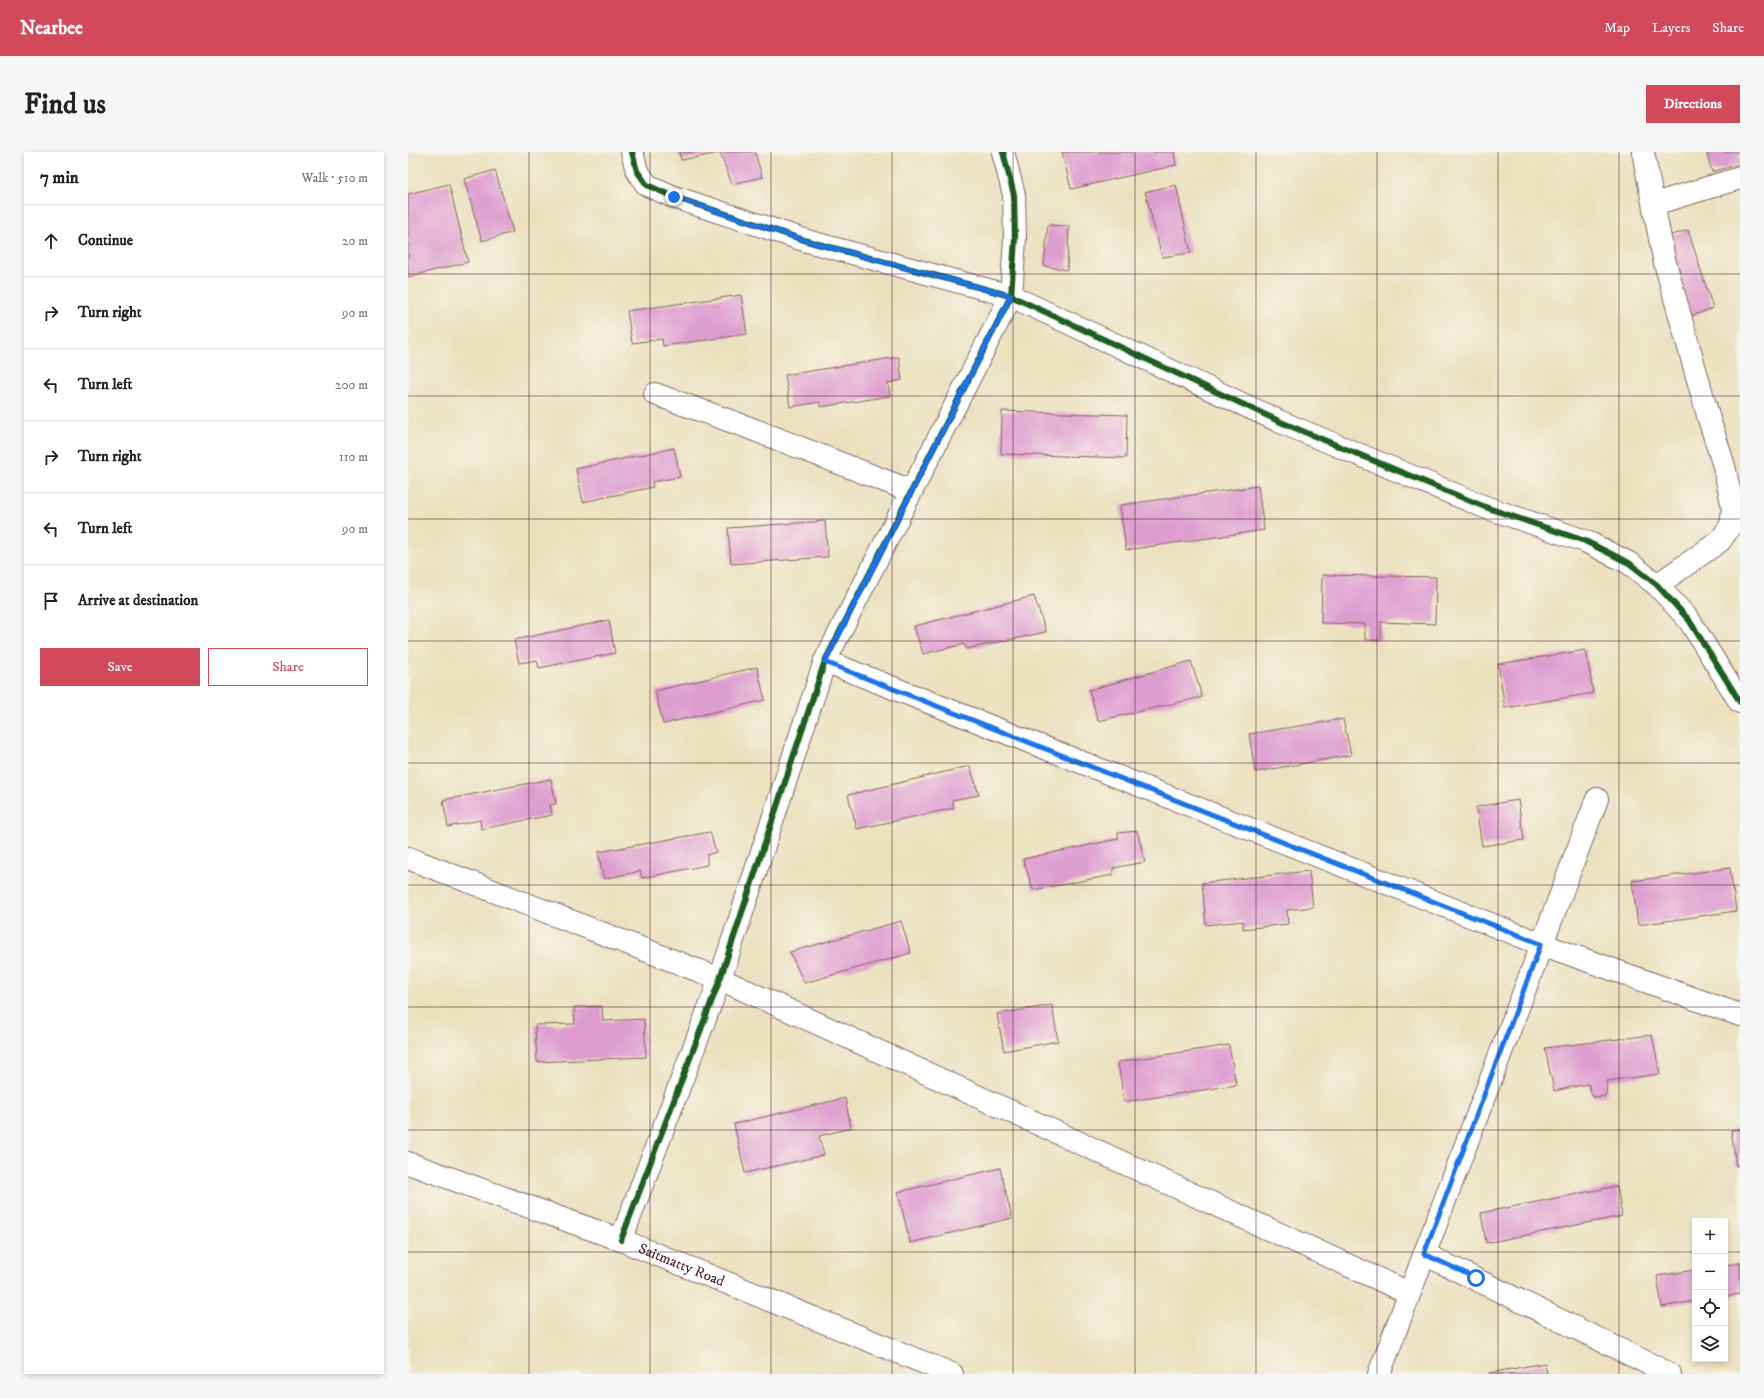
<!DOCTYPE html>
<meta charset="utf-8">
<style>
body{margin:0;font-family:"IM FELL DW Pica",serif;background:#f6f6f6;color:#222}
.controls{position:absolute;right:12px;bottom:12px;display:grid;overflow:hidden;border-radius:0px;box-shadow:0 2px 6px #0003}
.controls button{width:36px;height:36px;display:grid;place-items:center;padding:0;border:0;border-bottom:1px solid #e0e0e0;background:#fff;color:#222;font:20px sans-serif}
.stop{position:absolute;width:12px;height:12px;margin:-9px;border:3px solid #1a73e8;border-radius:50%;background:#fff}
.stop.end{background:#1a73e8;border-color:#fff;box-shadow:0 1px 4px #0008}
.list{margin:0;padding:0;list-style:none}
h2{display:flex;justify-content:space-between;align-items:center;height:52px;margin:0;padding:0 16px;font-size:17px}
h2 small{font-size:13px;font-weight:400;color:#767676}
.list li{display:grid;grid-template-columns:26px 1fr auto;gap:12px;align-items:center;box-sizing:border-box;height:72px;padding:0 16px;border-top:1px solid #e0e0e0}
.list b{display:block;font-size:15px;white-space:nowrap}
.list em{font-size:13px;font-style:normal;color:#767676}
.actions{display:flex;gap:8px;padding:12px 16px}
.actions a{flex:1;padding:9px 0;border:1px solid #d1495b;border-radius:0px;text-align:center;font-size:14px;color:#d1495b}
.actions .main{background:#d1495b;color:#fff}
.icon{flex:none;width:22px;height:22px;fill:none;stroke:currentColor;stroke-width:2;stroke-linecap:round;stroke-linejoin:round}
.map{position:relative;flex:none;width:1332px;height:1222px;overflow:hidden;border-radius:0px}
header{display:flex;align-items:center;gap:24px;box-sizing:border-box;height:56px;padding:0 20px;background:#d1495b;color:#fff}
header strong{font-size:19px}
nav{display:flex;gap:22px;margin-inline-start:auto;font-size:14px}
.intro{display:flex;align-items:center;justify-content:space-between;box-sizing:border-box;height:96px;padding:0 24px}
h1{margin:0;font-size:28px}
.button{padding:10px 18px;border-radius:0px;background:#d1495b;color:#fff;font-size:14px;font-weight:700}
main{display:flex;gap:24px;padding:0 24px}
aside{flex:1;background:#fff;border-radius:0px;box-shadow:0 2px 6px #0003}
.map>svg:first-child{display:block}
.building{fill:#de9dcf}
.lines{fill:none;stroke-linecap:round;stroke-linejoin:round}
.minor-casing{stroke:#82635f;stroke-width:24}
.minor{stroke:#fff;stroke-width:22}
.cycleway-casing{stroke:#f7f3e8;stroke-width:8}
.cycleway{stroke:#1b5e20;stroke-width:6}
.route{stroke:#1a73e8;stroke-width:5}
.grid{fill:none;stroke:#4a1f2b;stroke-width:1;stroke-opacity:0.55}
.labels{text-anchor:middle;stroke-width:3;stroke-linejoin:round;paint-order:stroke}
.street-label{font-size:15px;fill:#4a1f2b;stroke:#f7f3e8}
</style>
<header>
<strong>Nearbee</strong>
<nav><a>Map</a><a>Layers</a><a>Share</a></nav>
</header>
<div class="intro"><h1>Find us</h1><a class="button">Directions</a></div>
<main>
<aside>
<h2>7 min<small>Walk · 510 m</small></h2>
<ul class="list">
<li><svg class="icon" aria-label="ahead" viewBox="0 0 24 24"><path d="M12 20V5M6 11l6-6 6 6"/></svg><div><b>Continue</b></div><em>20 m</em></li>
<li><svg class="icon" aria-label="right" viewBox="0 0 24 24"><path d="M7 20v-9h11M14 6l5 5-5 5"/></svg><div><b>Turn right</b></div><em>90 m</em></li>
<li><svg class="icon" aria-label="left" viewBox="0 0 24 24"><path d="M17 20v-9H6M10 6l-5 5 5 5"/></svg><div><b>Turn left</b></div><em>200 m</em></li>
<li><svg class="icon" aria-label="right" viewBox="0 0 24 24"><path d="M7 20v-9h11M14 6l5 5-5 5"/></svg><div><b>Turn right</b></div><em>110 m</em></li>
<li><svg class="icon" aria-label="left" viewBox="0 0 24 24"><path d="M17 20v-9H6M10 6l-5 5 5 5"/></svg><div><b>Turn left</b></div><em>90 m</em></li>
<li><svg class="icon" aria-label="arrive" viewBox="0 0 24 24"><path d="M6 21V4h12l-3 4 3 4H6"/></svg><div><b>Arrive at destination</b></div></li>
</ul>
<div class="actions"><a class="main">Save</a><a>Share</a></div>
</aside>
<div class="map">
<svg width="1332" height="1222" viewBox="0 0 1332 1222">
<rect width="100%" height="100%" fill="#f7f3e8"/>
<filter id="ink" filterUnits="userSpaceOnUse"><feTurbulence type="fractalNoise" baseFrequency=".025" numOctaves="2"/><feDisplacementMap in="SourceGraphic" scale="8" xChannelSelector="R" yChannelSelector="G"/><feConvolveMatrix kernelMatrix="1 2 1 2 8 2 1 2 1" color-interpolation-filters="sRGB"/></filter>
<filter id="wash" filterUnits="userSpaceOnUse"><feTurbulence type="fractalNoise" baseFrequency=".012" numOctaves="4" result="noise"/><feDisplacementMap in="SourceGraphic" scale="16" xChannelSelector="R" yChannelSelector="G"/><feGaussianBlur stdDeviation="0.9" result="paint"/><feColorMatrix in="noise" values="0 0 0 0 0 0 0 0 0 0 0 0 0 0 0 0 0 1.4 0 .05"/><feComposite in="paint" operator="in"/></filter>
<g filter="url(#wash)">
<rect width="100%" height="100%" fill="#ebe1c0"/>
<g id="blocks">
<!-- building -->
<g class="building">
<polygon points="271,0 347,0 354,25 324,32 312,1 273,8"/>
<polygon points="654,0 766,0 768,13 663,37"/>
<polygon points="1307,0 1332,0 1332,12 1304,20 1299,2"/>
<polygon points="87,18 105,80 74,89 56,27"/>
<polygon points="41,32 60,110 0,125 0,42"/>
<polygon points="768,33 783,101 754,105 737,40"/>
<polygon points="640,73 661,74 659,118 636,114"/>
<polygon points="1280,78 1305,156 1283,164 1258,85"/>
<polygon points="333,143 339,182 255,194 254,187 224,191 219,159"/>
<polygon points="491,205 494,228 480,231 482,244 412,255 412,250 382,255 377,223"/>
<polygon points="594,259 719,263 718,306 593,302"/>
<polygon points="266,296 272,325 244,330 245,335 175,350 168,317"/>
<polygon points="850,334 856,378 718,398 712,353"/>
<polygon points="417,369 420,405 323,412 320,376"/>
<polygon points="914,423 1028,425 1027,472 973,470 973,488 957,488 957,472 913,471"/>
<polygon points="626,444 638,480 559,497 556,492 515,502 506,474"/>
<polygon points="201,468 207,501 131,516 129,508 111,511 106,488"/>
<polygon points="1178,498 1185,541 1097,556 1090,512"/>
<polygon points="783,509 794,545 690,569 681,538"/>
<polygon points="349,515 357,548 255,572 247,539"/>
<polygon points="935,567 943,603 847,620 841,582"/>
<polygon points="562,614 571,643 544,648 546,656 449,677 440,643"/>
<polygon points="143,627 148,652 142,653 144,663 73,677 72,668 40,675 35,648"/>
<polygon points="1110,648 1116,688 1074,694 1068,655"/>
<polygon points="729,679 737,710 705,716 705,723 625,738 615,707 710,687 710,681"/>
<polygon points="302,680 308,700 299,703 299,713 234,726 232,719 196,727 190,700"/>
<polygon points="1322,716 1328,759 1230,773 1224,729"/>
<polygon points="901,719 905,755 879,758 880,772 835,777 835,769 798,773 794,731"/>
<polygon points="493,769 503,801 396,831 382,800"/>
<polygon points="644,853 650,889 596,899 589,862"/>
<polygon points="194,854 195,869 236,867 238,905 129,910 127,873 167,872 166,855"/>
<polygon points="1244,883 1252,922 1199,929 1198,944 1185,945 1180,932 1146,939 1137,896"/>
<polygon points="821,893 828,933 716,950 710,910"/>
<polygon points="437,946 443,976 411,984 416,1003 337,1021 326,972"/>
<polygon points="1332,977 1332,1014 1328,1014 1323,978"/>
<polygon points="592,1016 604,1066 502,1091 490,1040"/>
<polygon points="1209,1034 1214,1064 1078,1091 1073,1061"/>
<polygon points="1332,1111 1332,1142 1317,1145 1317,1113"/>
<polygon points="1287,1118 1287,1149 1254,1155 1249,1124"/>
<polygon points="1137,1211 1139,1222 1081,1222 1081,1221"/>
</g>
</g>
</g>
<g filter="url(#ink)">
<use href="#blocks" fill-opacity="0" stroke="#82635f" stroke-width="1"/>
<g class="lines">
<defs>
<g id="minor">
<polyline points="224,0 229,19 239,33 266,45 399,89 603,144 875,271 1077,355 1177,389 1221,411 1249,433 1281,468 1332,550"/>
<polyline points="1235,0 1256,107 1301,267 1316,314 1325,356 1323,373 1312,389 1249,433"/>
<polyline points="1246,52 1332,26"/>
<polyline points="247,242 339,275 503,339"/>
<polyline points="417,509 1133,792 1332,863"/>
<polyline points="0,706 312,827 1001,1141"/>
<path id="s1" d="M0,1011L213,1088L544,1222"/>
<polyline points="213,1088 312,827 417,509 603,144 607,87 606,43 595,0"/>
<polyline points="1016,1102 1262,1222"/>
<polyline points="971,1222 1189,647"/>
</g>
</defs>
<!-- minor casing -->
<use href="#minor" class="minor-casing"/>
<!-- minor -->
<use href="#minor" class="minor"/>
<defs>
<g id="cycleway">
<polyline points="224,0 229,19 239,33 266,45 399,89 603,144 875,271 1077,355 1177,389 1221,411 1249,433 1281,468 1332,550"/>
<polyline points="213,1088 312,827 417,509 603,144 607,87 606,43 595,0"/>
</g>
</defs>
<!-- cycleway casing -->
<use href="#cycleway" class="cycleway-casing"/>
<!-- cycleway -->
<use href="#cycleway" class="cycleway"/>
</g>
</g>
<g class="lines" filter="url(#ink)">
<!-- route -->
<polyline class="route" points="266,45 399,89 603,144 417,510 1133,792 1016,1102 1068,1126"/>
</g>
<!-- grid -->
<path class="grid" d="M121,0V1222M242,0V1222M363,0V1222M484,0V1222M605,0V1222M727,0V1222M848,0V1222M969,0V1222M1090,0V1222M1211,0V1222M0,122H1332M0,244H1332M0,367H1332M0,489H1332M0,611H1332M0,733H1332M0,855H1332M0,978H1332M0,1100H1287M1317,1100H1332"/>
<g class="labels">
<!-- street labels -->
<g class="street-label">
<text dy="5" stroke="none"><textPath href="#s1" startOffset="292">Saitmatty Road</textPath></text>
</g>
</g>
</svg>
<div class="controls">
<button>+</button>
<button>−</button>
<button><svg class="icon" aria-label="locate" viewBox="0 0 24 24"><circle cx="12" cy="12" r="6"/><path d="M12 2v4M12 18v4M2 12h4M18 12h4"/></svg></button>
<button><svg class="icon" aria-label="layers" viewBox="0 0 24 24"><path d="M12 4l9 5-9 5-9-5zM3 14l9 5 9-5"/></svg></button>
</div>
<div class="stop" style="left:1068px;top:1126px"></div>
<div class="stop end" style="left:266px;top:45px"></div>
</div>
</main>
